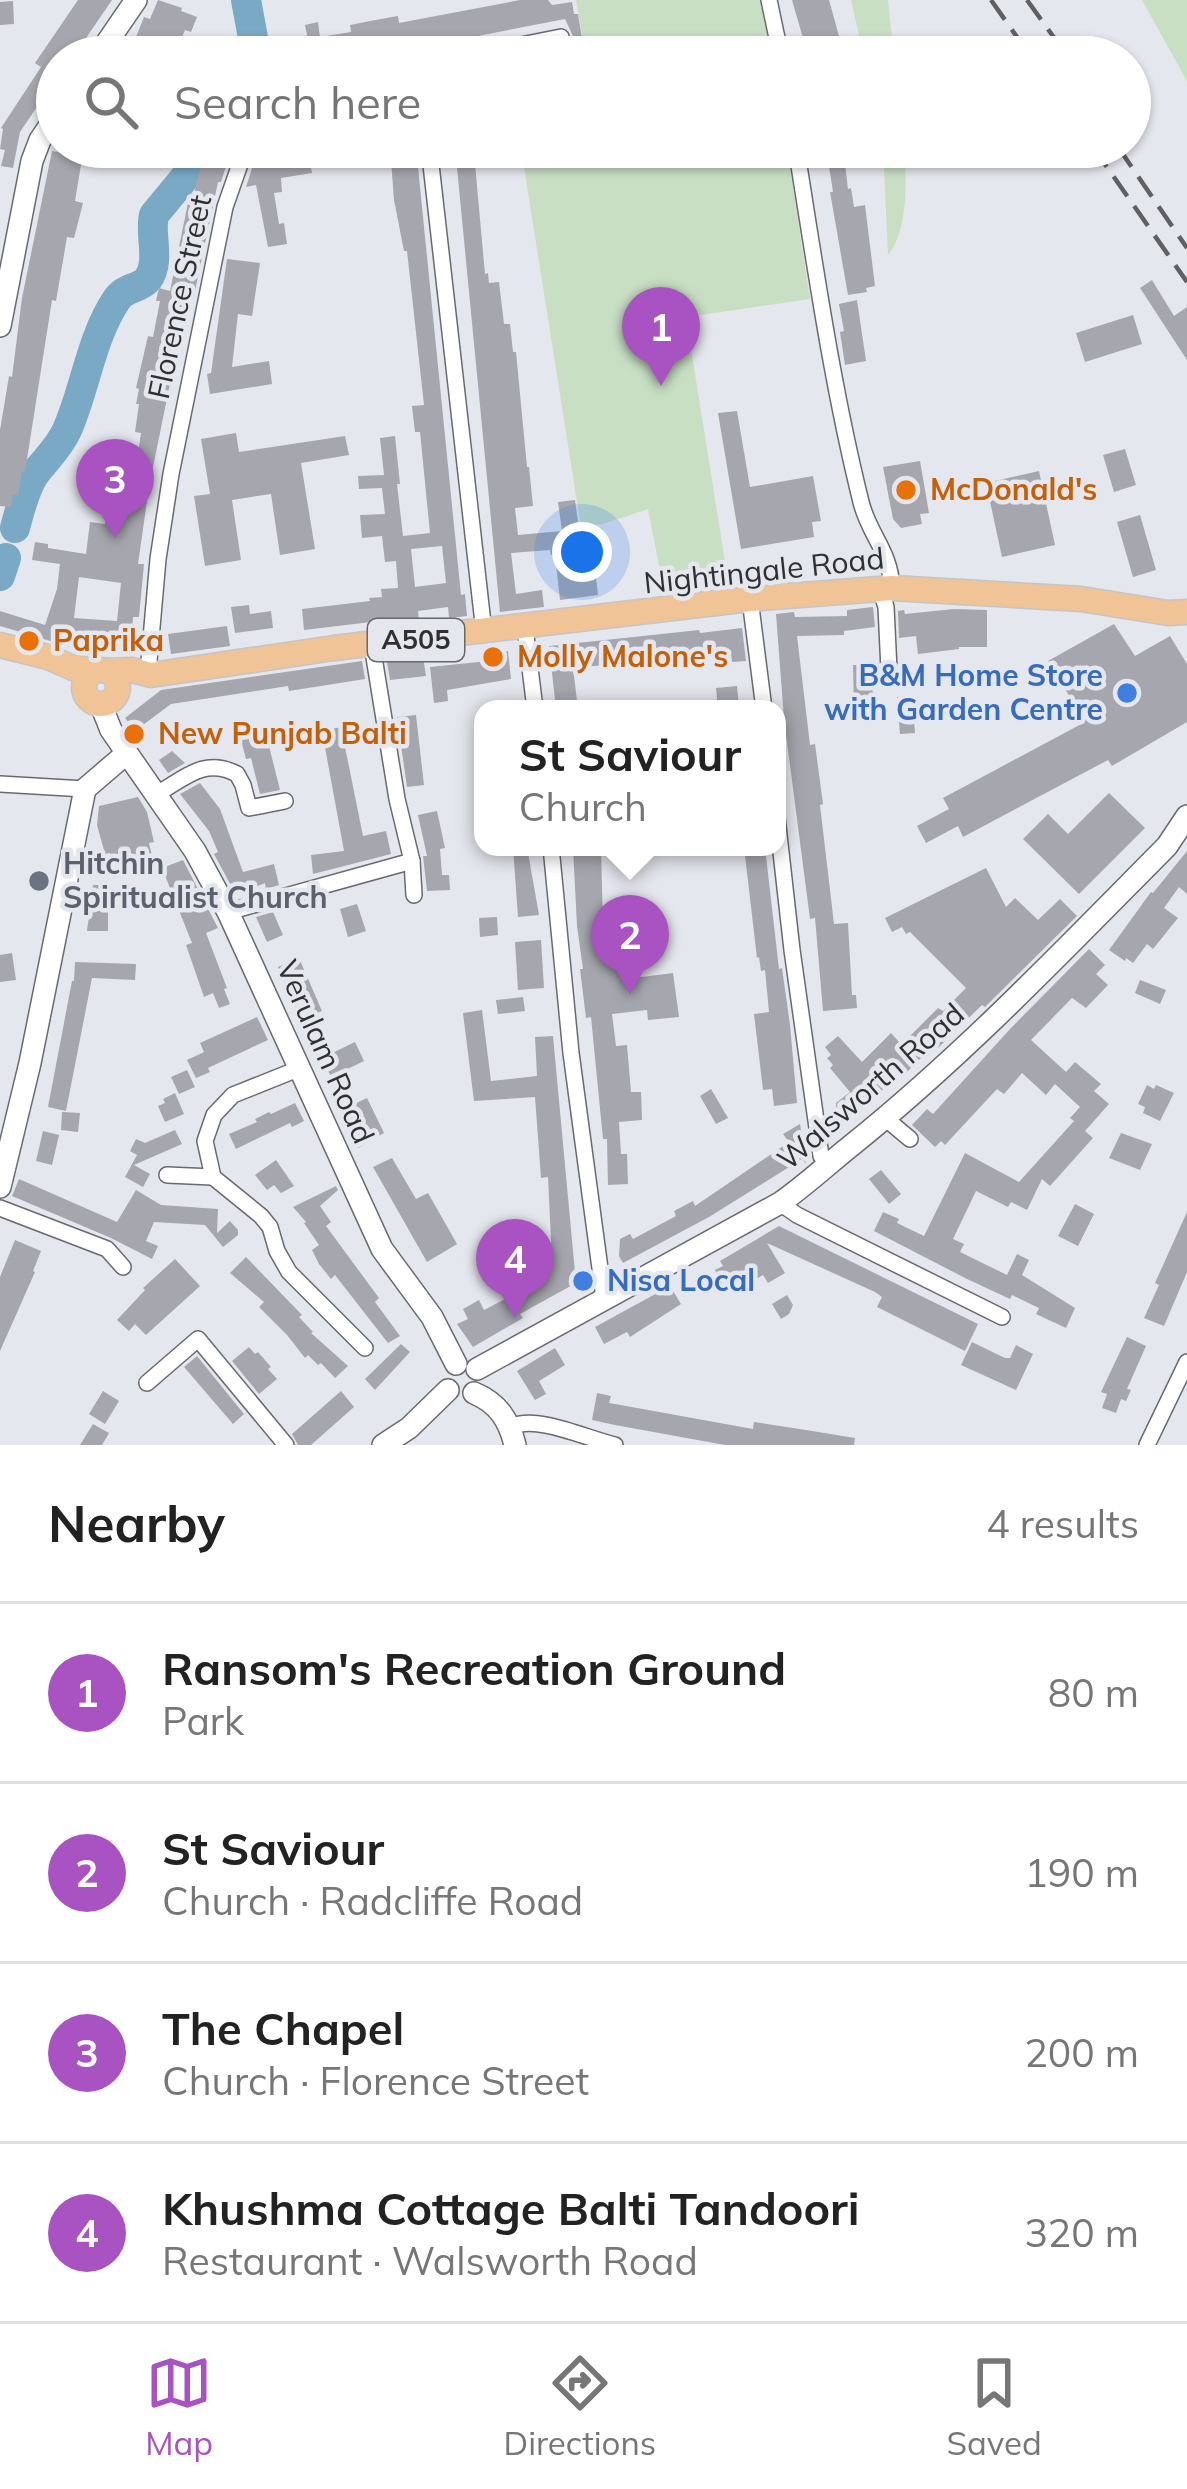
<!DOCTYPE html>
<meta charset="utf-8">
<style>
body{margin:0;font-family:Mulish,sans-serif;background:#f2f2f2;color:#222}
.you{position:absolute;left:582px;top:552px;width:42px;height:42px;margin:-30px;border:9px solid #fff;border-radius:50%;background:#1a73e8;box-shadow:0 0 0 18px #1a73e833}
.badge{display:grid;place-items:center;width:78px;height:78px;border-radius:50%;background:#a853c1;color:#fff;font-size:39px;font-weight:700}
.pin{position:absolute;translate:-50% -99px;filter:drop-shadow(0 3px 6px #0008)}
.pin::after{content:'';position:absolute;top:63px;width:42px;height:36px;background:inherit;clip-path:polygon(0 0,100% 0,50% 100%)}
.popup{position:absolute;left:474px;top:700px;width:312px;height:156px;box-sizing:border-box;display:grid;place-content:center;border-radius:24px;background:#fff;filter:drop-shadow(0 3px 9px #0005);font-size:39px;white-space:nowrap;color:#767676}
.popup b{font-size:45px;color:#222}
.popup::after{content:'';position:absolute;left:50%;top:100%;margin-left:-24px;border:24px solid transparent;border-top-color:#fff}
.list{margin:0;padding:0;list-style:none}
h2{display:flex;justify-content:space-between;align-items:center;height:156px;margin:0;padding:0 48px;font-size:51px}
h2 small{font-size:39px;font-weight:400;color:#767676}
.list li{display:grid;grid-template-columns:78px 1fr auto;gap:36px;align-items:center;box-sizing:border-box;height:180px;padding:0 48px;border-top:3px solid #e0e0e0}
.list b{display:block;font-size:45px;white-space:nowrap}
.list p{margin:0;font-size:39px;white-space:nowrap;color:#767676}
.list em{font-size:39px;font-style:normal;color:#767676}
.icon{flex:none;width:66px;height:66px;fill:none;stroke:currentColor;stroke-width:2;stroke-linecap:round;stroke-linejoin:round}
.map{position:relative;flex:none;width:1187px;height:1445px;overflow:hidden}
.search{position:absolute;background:#fff;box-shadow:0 3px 9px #0004;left:36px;right:36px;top:36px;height:132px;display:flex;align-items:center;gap:30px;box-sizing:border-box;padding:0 42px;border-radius:66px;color:#767676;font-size:45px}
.sheet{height:876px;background:#fff}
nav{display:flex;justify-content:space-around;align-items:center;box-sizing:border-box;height:168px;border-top:3px solid #e0e0e0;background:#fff;font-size:33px;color:#767676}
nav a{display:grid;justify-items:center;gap:6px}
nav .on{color:#a853c1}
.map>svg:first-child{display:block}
.green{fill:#c8dfc4}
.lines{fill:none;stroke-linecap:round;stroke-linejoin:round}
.river{stroke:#7aa9c5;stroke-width:30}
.building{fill:#a6a7ae;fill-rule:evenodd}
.street-casing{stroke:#696a71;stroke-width:18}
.secondary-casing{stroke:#696a71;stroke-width:24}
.primary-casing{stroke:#c5c5c6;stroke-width:27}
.street{stroke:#fff;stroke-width:15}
.secondary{stroke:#fff;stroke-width:21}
.primary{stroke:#f0c496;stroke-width:24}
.rail{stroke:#606064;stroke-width:4.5;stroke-dasharray:24 12;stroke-linecap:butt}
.food-dot{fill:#e8710a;stroke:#e5e7ee;stroke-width:4.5}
.shop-dot{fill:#3f7fe0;stroke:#e5e7ee;stroke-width:4.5}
.worship-dot{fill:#6b7280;stroke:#e5e7ee;stroke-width:4.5}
.labels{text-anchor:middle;stroke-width:9;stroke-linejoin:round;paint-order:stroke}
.shield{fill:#e5e7ee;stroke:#66676b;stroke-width:3}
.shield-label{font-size:27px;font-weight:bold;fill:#303033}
.street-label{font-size:30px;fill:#303033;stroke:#e5e7ee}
.food-label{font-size:30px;font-weight:bold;fill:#c56008;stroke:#e5e7ee;text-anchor:start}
.shop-label{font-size:30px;font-weight:bold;fill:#366cbe;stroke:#e5e7ee;text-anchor:end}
.worship-label{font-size:30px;font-weight:bold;fill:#5b616d;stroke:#e5e7ee;text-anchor:start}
</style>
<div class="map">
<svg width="1187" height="1445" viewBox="0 0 1187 1445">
<rect width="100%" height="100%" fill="#e5e7ee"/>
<!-- green -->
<g class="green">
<polygon points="576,0 760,0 772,57 586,57"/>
<polygon points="851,0 888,0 894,57 864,57"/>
<polygon points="1142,0 1187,0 1187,81"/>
<polygon points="787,147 810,299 693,316 687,324 727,574 662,581 648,509 603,524 581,527 521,148"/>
<path d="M883,147H904C907,177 908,232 888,255Z"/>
</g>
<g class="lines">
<!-- river -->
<g class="river">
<polyline points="246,0 254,43 249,57"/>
<path d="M15,528C20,510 24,491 34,475C45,460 59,448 67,430C85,390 91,337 117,299C125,287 140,289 148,279C161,260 149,234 154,215L210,147"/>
<polyline points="0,576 6,558"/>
</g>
</g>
<!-- building -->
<g class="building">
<polygon points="78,0 112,0 73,57 57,57 57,77 20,132 13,168 1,166 5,150 0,149 3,129 1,128 41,67 35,63"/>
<polygon points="158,0 182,8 181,11 197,17 191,32 185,30 174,57 128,57 144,17 150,19"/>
<polygon points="520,0 548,0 552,5 572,2 574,14 578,14 585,57 571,57 569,46 573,36 565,19 370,57 299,57 296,42 308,40 305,25 318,22 320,37 351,32 350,25 370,21 398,16 399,23"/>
<polygon points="792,0 829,0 839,36 825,40 828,57 811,57 808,37 803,38"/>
<polygon points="13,1 14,24 0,25 0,2"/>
<polygon points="64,147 84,147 75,201 83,203 74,238 67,237 56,301 52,300 25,472 22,471 18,496 13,495 11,507 0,506 0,430 9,376 12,377 22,298 52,151 62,153"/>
<polygon points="171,147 187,147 181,167 167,162"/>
<polygon points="258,147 307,147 312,173 281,178 282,192 274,193 279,224 284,223 287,244 268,247 256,185 246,187 257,153 259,153"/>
<path d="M390,147H416L461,595L465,594L467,616L449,618L448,607L418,611L419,621L372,627L371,622L304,630L302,609L370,601L369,598L382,597L381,589L398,588L396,561L385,562L382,536L362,538L360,515L385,514L382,488L359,489L358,476L384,475L380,438L395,436L400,484H397L403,536L430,533L420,432H415L412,406L424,405L407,251H404L394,200ZM442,546L446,583L415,587L411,549Z"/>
<polygon points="455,147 489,147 490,159 478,160 478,164 475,164 485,274 488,273 489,283 499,282 504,324 510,324 513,352 516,352 527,467 529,467 533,506 515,508 518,535 562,531 558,502 575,500 580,536 591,535 598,595 560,600 555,555 551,555 550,550 511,553 516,594 542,590 544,607 500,612"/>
<polygon points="826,147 843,147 848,189 851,188 854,207 865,205 875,286 866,288 867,292 848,295 830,192 833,192"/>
<path d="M210,158L227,163L221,182H218L195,291L189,290L149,487L138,564H144L139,617H133L131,654L87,652L0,626V611L45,625L57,589L60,564L32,560L35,542L48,544V548L86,554L90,522L105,524L107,510L112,511L120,460H137L141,433L135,432L139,404H136L139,389L136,388L148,336L153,337L160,301H156L159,288L170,291L190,193L194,194L202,161L208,163ZM79,577L121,583L117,621L74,618Z"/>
<polygon points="227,259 260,263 252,316 238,314 232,367 269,361 272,384 210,394 207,374 211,373"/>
<polygon points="1152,280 1174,316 1187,307 1187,360 1140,288"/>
<polygon points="857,300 866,361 845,365 840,332 844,331 839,304"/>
<polygon points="1133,315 1142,344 1085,362 1076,333"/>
<polygon points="737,411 750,487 813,476 821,521 812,522 814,537 741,549 718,413"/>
<polygon points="236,433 239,452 345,436 349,455 301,463 315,549 280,555 271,494 232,500 241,560 205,566 194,496 210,494 201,439"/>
<polygon points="1125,449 1136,485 1114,492 1103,455"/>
<polygon points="920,461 929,513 920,514 922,524 901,528 893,519 883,467"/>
<polygon points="1039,471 1055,545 1002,557 986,483"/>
<polygon points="1140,515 1156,570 1133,577 1117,522"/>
<polygon points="249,605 250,614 271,611 273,628 235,633 231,607"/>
<polygon points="873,607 875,627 844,631 844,635 797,636 810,745 815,744 823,804 820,805 834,924 848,923 852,995 856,995 857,1008 823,1011 815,918 810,919 784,719 776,614 794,612 795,617 847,616 847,610"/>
<polygon points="954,609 987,610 987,647 959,647 959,649 918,654 916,636 899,638 898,611 904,610 905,614"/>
<polygon points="1114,624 1135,656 1170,636 1187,664 1187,722 1112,766 1108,760 963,837 958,826 926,843 917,826 949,809 943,798 1085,722 1048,661"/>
<polygon points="227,626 230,646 171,654 168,634"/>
<polygon points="742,628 746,661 732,662 731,653 573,668 578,709 556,709 549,646 699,630 700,633"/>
<polygon points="508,651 511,679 447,690 448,701 434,703 430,667 488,661 487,654"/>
<polygon points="423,657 426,676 390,680 387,662"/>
<polygon points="362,661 365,679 289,691 288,686 171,704 135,731 125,718 161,690"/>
<polygon points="853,665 872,665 873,709 854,709"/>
<polygon points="737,686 739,709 718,709 716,688"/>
<polygon points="912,696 915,733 900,734 897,697"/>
<polygon points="416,715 424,785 407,787 397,717"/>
<polygon points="341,727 363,836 386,831 391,854 313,874 311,855 344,851 322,731"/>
<polygon points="266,734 280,790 260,794 251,758 246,759 241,740"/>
<polygon points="172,751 185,763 168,773 159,760"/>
<polygon points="200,783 220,809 243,872 274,864 279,885 266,889 265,883 236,895 214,854 218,852 209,831 180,794"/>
<polygon points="1109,793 1145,828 1079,894 1023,839 1048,814 1068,834"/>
<polygon points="138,797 147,812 154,842 149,843 152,856 113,865 110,853 105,854 97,825 99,806"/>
<polygon points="437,811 445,848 440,849 442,875 449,875 450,890 427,891 423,856 427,856 418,815"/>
<polygon points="513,847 527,847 539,915 518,917"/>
<polygon points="573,847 601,847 603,925 616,923 621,964 632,963 634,978 673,973 679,1017 648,1020 647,1010 612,1014 616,1046 627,1045 631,1092 641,1092 642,1120 619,1122 621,1154 627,1154 628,1184 608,1185 607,1139 603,1139 591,1017 586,1018 580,969 583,969 577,926"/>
<polygon points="744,847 765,847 779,969 782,968 790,1025 797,1103 774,1106 772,1089 763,1090 754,1014 769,1012 765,970 761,971 759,957 757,958"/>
<polygon points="1187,851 1187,894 1179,887 1164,908 1178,918 1153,949 1147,944 1133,963 1126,958 1125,961 1109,950 1151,892 1153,893"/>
<polygon points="183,860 218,928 206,933 227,988 224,989 230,1004 219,1008 213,993 204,997 186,945 192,943 162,868"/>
<polygon points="986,868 1006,907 1015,898 1038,920 1060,899 1077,916 985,1007 982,1005 938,1048 934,1045 904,1075 902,1073 838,1128 836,1103 850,1092 830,1068 833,1065 827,1058 831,1055 825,1047 838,1036 862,1062 891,1033 899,1042 904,1042 938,1008 943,1011 966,988 910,932 906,934 902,927 892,932 885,918"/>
<polygon points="93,885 108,885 108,931 87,931"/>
<polygon points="357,904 366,931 348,937 340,909"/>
<polygon points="273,912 283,935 267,942 256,917"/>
<polygon points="497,917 498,935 480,937 479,918"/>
<polygon points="541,940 544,988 518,990 515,942"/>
<polygon points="1089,949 1105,965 1096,974 1108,985 1086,1008 1072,998 1031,1040 1066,1072 1075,1062 1101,1084 1094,1091 1109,1104 1085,1131 1093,1138 1050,1186 1042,1179 1027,1210 1011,1202 1008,1207 976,1191 953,1239 964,1244 960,1252 1007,1275 1017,1254 1029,1260 1022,1275 1075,1308 1066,1328 1036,1314 1039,1308 1012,1295 1010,1299 967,1279 874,1231 883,1212 899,1219 897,1223 924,1236 965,1153 1019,1182 1074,1121 1070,1118 1080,1107 1055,1084 1046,1095 1022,1073 1004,1094 997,1089 945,1145 941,1141 935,1147 912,1125 927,1109 933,1114 1010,1029"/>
<polygon points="12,953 16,980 0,982 0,955"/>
<polygon points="299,958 322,1011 300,1020 278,967"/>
<polygon points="75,962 136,964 135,980 92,978 66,1111 48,1107 72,981 74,981"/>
<polygon points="1140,980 1166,990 1160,1004 1135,993"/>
<polygon points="523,997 525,1011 498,1014 496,1000"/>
<polygon points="482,1010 491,1081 537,1076 535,1037 553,1036 576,1283 520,1314 523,1318 473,1347 457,1324 468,1319 463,1309 479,1300 484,1310 511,1296 513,1298 534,1286 528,1275 552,1261 548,1177 541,1178 535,1097 474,1101 463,1013"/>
<polygon points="257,1017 268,1040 208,1068 210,1072 196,1078 187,1060 204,1052 200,1043"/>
<polygon points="355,1042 364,1061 331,1077 322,1058"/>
<polygon points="187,1070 195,1087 179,1094 171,1077"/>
<polygon points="1147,1085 1154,1089 1156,1085 1174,1093 1160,1121 1143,1113 1145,1107 1138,1104"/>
<polygon points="711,1089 728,1118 716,1124 700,1096"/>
<polygon points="175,1093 184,1114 165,1122 158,1106 165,1103 163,1099"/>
<polygon points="367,1098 384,1133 358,1148 350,1133 354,1131 344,1109"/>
<polygon points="295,1103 304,1121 292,1127 290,1123 236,1149 229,1134 257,1122 255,1119 269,1112 271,1114"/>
<polygon points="62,1112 80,1113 78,1132 61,1130"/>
<polygon points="800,1124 806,1164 802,1159 709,1217 623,1263 619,1256 620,1239 630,1234 633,1239 676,1216 674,1211 693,1201 695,1206 789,1142 783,1134"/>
<polygon points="175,1130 182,1144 134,1165 150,1174 143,1187 125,1177 137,1155 130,1151 136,1139 145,1143"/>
<polygon points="43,1131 59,1135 52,1165 36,1161"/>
<polygon points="1121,1133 1152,1144 1140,1170 1109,1158"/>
<polygon points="392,1158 416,1199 428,1193 457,1244 427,1262 373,1167"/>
<polygon points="276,1160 294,1186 281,1193 274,1185 267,1190 255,1175"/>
<polygon points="881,1170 901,1194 889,1204 869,1179"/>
<polygon points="19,1179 117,1222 136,1190 161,1205 218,1209 217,1233 230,1221 238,1230 238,1235 223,1247 205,1225 154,1222 146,1241 158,1246 152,1259 111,1238 12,1196"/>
<polygon points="336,1186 338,1190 320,1206 331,1222 326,1226 379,1298 375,1302 400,1336 388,1343 335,1275 331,1279 319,1264 312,1250 319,1245 304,1223 306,1222 293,1207"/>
<polygon points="1075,1204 1094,1214 1078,1246 1058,1236"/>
<polygon points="1187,1212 1187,1272 1164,1326 1144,1318 1159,1285 1155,1283"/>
<polygon points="779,1226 978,1324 965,1351 877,1307 882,1297 875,1292 767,1243 785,1273 768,1283 763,1275 746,1285 741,1277 724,1287 715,1270 723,1266 720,1261"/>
<polygon points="15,1240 41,1251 33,1271 35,1272 0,1351 0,1277"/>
<polygon points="246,1257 302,1315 299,1317 313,1332 311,1333 348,1366 335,1378 321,1363 318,1365 308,1355 305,1358 287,1335 259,1307 264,1302 230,1273"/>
<polygon points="175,1259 200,1286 146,1335 135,1324 129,1331 117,1320 145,1290 143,1288"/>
<polygon points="670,1286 681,1304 630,1337 627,1332 604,1344 595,1327"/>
<polygon points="787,1295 793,1305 789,1314 781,1319 772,1304"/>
<polygon points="1127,1337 1146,1346 1127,1389 1131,1390 1126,1401 1121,1399 1116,1413 1102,1408 1107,1394 1101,1392"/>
<polygon points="972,1342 1005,1358 1010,1358 1016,1345 1033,1354 1016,1390 961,1365"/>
<polygon points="401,1344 410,1352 375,1390 365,1379"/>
<polygon points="249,1347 255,1354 258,1352 271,1367 268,1369 277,1379 259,1394 232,1361"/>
<polygon points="555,1348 565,1365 539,1381 546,1394 535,1400 517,1371"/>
<polygon points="197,1356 244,1414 233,1424 184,1367"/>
<polygon points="103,1391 119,1401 105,1424 89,1414"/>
<polygon points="341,1391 354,1407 311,1445 298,1445 292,1434"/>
<polygon points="597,1393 611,1396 609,1403 615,1404 753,1429 754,1422 806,1430 855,1438 854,1445 725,1445 615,1425 592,1420"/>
<polygon points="93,1424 109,1433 102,1445 80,1445"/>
</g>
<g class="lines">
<defs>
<g id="street">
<polyline points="769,0 781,57"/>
<polyline points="461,57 561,37"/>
<polyline points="429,147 484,632"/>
<path d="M796,147C815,265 832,385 861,502C869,535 890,550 892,588"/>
<polyline points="880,588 886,607 889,670"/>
<polyline points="750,599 764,709"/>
<polyline points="525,627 535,709"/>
<polyline points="372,645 397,799 412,861 414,895"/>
<polyline points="151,675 149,661 158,559 171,474 225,207 246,147"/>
<polyline points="0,784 85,789"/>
<path d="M157,794C185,778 204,757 237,774L243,785L249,808L285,801"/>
<polyline points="777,817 792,950 821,1156 828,1164"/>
<polyline points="551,847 571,1053 604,1298"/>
<polyline points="228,912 412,861"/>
<polyline points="298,1069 233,1095 214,1115 205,1141 213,1177 261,1216 270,1227 277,1251 289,1272 365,1348"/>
<polyline points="885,1118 910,1139"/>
<polyline points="167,1175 213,1177"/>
<polyline points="780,1203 797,1215 1002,1317"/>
<polyline points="0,1208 107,1249 123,1267"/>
<polyline points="147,1383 198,1339 286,1445"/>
<path d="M511,1427C537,1414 587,1439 615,1445"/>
<polyline points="1147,1445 1187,1362"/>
</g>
<g id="secondary">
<polyline points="97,57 136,0"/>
<polyline points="0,326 32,161 40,140 57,115"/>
<polyline points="101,705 111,730 195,851 228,912 382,1249 432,1317 456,1364"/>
<polyline points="0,1187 30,1063 85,789 127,753"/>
<path d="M477,1369L780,1203C806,1185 828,1164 852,1145C965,1054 1065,949 1167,846L1187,816"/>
<path d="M474,1393C498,1403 509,1420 515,1445"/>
<polyline points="383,1445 409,1428 448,1390"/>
</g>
<g id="primary">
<polyline points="0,645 48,657 73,668 97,670"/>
<circle cx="101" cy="687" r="17"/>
<polyline points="107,671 132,670 151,675 334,648 750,599 892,588 1081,599 1168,613 1187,612"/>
</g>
</defs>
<!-- street casing -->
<use href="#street" class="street-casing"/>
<!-- secondary casing -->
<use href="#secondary" class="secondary-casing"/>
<!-- primary casing -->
<use href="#primary" class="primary-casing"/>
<!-- street -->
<use href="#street" class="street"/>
<!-- secondary -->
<use href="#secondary" class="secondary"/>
<!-- primary -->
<use href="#primary" class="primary"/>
<!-- rail -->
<g class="rail">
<polyline points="991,0 1031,57"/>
<polyline points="1027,0 1068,57"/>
<polyline points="1093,147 1187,282"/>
<polyline points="1118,147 1187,248"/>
</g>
</g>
<!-- markers -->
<g class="food-dot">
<circle cx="906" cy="490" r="12"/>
<circle cx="29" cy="641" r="12"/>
<circle cx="493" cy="657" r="12"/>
<circle cx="134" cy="734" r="12"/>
</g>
<g class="shop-dot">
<circle cx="1127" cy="693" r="12"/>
<circle cx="583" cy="1281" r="12"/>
</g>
<circle class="worship-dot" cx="39" cy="881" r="12"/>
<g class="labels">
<!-- shield labels -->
<rect class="shield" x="368" y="619" width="96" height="42" rx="9"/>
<g class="shield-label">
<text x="416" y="649">A505</text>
</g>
<!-- street labels -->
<g class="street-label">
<text transform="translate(180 297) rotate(-78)" y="10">Florence Street</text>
<text transform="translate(764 571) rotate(-6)" y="10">Nightingale Road</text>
<text transform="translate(325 1052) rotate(66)" y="10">Verulam Road</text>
<text transform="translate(871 1087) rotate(-41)" y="10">Walsworth Road</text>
</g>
<!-- food labels -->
<g class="food-label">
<text x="930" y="500">McDonald's</text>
<text x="53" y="651">Paprika</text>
<text x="517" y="667">Molly Malone's</text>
<text x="158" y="744">New Punjab Balti</text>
</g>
<!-- shop labels -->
<g class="shop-label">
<text x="1103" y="686">B&amp;M Home Store<tspan x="1103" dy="34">with Garden Centre</tspan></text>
<text x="607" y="1291" text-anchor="start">Nisa Local</text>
</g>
<!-- worship labels -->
<g class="worship-label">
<text x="63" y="874">Hitchin<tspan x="63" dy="34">Spiritualist Church</tspan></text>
</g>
</g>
</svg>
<div class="you"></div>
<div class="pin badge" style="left:661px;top:386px">1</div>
<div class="pin badge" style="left:630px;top:994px">2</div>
<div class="popup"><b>St Saviour</b>Church</div>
<div class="pin badge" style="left:115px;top:538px">3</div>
<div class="pin badge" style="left:515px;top:1318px">4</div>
<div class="search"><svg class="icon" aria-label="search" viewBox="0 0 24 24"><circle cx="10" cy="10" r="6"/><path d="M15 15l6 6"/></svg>Search here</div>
</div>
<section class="sheet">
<h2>Nearby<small>4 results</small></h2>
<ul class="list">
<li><span class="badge">1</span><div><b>Ransom's Recreation Ground</b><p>Park</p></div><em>80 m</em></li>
<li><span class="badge">2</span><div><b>St Saviour</b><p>Church · Radcliffe Road</p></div><em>190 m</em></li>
<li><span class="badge">3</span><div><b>The Chapel</b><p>Church · Florence Street</p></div><em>200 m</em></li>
<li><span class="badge">4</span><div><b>Khushma Cottage Balti Tandoori</b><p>Restaurant · Walsworth Road</p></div><em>320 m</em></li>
</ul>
</section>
<nav>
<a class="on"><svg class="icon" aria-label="map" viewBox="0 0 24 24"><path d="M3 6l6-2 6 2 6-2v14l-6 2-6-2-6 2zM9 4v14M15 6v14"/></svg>Map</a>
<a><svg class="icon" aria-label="directions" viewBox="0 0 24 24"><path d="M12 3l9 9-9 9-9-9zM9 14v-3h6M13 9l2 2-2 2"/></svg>Directions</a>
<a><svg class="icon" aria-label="saved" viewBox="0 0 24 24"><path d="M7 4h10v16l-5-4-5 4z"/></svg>Saved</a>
</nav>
